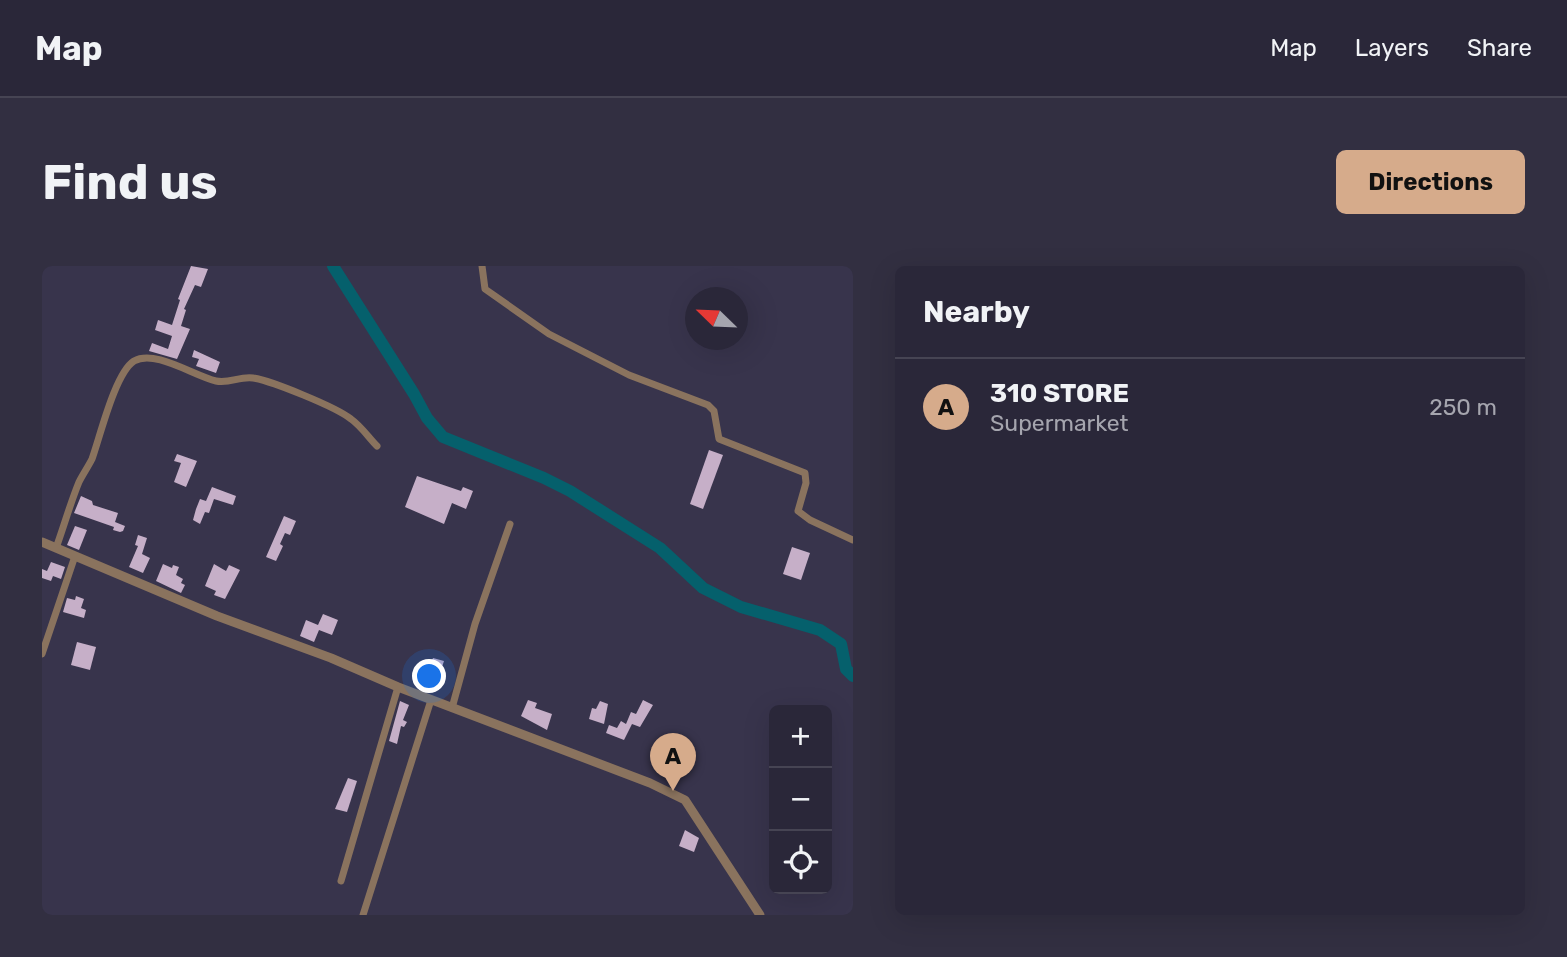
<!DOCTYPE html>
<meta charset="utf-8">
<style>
body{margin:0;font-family:Rubik,sans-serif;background:#322f41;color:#f1f3f6}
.controls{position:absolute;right:21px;bottom:21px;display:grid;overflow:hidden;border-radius:10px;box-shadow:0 7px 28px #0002}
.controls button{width:63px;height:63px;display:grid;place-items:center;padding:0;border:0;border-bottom:2px solid #464453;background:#2a2739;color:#f1f3f6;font:35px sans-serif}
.compass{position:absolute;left:643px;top:21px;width:63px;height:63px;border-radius:50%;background:#2a2739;box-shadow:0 7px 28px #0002;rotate:293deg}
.you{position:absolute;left:388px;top:411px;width:24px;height:24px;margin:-18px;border:5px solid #fff;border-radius:50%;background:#1a73e8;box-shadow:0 0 0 10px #1a73e833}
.badge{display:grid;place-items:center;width:46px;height:46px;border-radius:50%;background:#d6ab8b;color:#111;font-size:23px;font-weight:700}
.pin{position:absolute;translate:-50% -58px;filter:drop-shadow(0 2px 4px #0008)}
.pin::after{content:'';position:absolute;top:37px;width:24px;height:21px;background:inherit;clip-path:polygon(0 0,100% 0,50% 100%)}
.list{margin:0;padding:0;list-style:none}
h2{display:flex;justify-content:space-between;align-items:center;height:91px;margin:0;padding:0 28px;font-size:30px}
h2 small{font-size:23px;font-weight:400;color:#a5a5ae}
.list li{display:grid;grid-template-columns:46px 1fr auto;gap:21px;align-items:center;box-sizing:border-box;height:98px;padding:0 28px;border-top:2px solid #464453}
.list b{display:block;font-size:26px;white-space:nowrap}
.list p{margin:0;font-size:23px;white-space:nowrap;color:#a5a5ae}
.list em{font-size:23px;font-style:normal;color:#a5a5ae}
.icon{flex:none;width:38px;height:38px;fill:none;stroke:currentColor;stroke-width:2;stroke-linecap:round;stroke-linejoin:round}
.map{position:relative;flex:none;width:811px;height:649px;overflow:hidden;border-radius:10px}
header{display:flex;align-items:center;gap:42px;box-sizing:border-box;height:98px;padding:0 35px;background:#2a2739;border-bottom:2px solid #464453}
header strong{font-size:33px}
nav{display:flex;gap:38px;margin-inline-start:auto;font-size:24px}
.intro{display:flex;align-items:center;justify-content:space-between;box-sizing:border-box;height:168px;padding:0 42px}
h1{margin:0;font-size:49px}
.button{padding:18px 32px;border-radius:10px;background:#d6ab8b;color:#111;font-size:24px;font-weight:700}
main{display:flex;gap:42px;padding:0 42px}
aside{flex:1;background:#2a2739;border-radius:10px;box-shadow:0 7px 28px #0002}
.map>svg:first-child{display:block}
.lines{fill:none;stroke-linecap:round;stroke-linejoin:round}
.river{stroke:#05606c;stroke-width:12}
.building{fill:#c6afc8}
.minor{stroke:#8a735e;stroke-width:7}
.tertiary{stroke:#8a735e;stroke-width:9}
</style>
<header>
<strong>Map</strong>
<nav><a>Map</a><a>Layers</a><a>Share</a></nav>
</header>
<div class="intro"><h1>Find us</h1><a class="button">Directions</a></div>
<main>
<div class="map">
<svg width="811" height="649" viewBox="0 0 811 649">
<rect width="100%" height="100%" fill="#38344c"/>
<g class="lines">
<!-- river -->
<polyline class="river" points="291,0 372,128 385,152 401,171 502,212 528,225 618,282 661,322 699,341 778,364 799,378 804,403 811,410"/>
</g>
<!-- building -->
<g class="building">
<polygon points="149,0 166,3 159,21 153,19 142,43 144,44 139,60 148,63 135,93 107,85 110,77 126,83 130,70 113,64 116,54 130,59 138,34 136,33"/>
<polygon points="152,84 178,96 174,107 154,100 157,93 150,91"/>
<polygon points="667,184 681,189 661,243 648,238"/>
<polygon points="135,188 155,195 144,221 132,216 139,197 132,195"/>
<polygon points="375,210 419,225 421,221 431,225 424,243 410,237 402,258 363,241"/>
<polygon points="170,221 194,230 191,239 172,233 167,247 163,246 158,258 151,254 154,243 158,233 164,235"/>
<polygon points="39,230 50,235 51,239 76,247 73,256 83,260 81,265 78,266 71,264 72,261 32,247"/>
<polygon points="242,250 254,255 248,269 243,267 238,278 241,280 234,295 224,291"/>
<polygon points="33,260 45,264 37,284 25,279"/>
<polygon points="96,269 105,272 100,288 108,292 101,307 87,301 96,280 93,279"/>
<polygon points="750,281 768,287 759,314 741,308"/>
<polygon points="9,296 23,301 19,313 11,310 9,315 0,312 0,303 5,305"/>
<polygon points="121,298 130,302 131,299 137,301 134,309 141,313 139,317 143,319 139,327 114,315"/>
<polygon points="172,298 184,305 187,299 198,304 183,333 172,329 174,325 163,320"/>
<polygon points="34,330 42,333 39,342 44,344 42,352 21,346 25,332 33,334"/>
<polygon points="281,348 296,354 290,369 277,364 272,376 258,370 264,354 276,359"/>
<polygon points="35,376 54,381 48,404 29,399"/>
<polygon points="391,392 402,395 392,425 381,420"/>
<polygon points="486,434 495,437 493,442 510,448 505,464 479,450"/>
<polygon points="601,434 611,439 598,461 590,458 582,474 564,467 567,459 575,462 579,455 584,458 589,446 594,448"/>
<polygon points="358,435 367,439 361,454 365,456 362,461 359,460 355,478 347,475"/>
<polygon points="558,435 566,438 562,458 547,453 550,442 554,443"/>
<polygon points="306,512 315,515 305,546 293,543"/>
<polygon points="643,564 657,572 652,586 637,580"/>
</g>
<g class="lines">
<!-- minor -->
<g class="minor">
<polyline points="440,0 443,23 507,68 587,109 666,139 672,145 677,173 763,207 764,217 756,245 768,254 811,274"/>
<path d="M14,282C22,260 28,238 37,216C41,208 46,201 50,193C58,171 73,107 92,95C113,83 152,110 174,115C187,118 198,110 211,112C230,115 294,141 309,153C319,160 327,172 335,180"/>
<polyline points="0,388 33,290"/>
<polyline points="410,442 433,358 468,258"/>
<polyline points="299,615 356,421"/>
<polyline points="321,649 389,434"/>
</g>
<!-- tertiary -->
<polyline class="tertiary" points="0,276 175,350 289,392 356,421 608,517 643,534 718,649"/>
</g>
</svg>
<div class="controls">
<button>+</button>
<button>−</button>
<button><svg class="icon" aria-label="locate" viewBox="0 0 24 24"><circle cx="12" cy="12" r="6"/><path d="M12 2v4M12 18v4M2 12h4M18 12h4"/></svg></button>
</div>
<svg class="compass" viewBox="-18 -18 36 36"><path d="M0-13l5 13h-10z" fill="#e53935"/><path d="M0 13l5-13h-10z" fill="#a5a5ae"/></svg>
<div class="you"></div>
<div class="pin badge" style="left:631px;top:525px">A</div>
</div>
<aside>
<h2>Nearby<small></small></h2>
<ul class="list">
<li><span class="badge">A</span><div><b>310 STORE</b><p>Supermarket</p></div><em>250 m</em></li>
</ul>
</aside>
</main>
